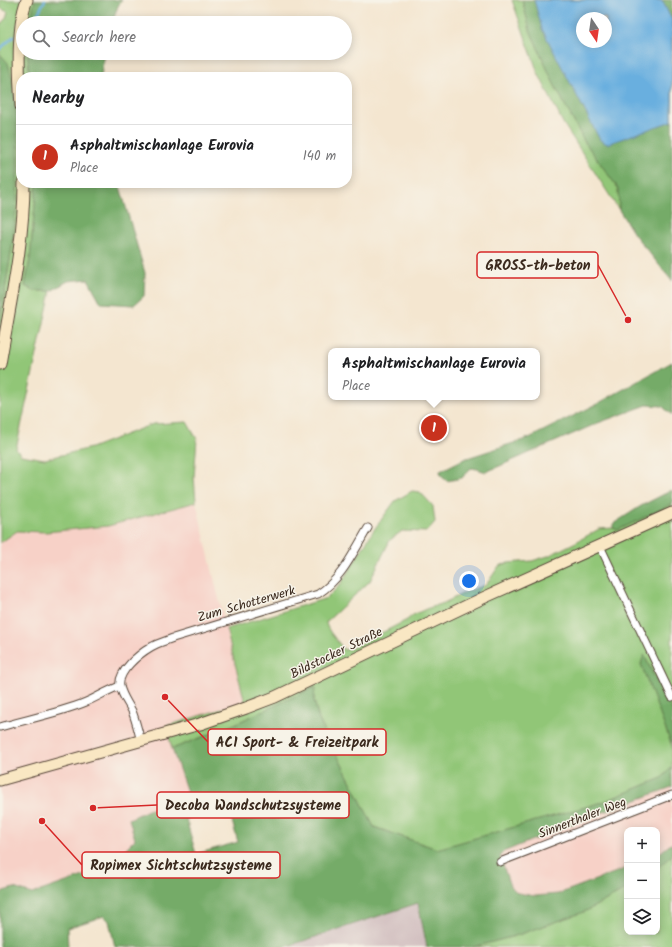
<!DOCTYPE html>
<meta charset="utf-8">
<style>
body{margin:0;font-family:Kalam,sans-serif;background:#f6f6f6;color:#202124}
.controls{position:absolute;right:12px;bottom:12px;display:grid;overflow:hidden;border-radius:8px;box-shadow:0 2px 10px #0003}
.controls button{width:36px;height:36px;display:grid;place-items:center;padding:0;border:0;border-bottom:1px solid #e0e0e0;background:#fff;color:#202124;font:20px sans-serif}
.compass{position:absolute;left:576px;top:12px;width:36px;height:36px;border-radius:50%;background:#fff;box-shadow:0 2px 10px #0003;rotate:167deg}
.you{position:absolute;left:469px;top:581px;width:14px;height:14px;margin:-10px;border:3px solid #fff;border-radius:50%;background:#1a73e8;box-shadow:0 0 0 6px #1a73e833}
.badge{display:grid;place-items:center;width:26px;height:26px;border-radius:50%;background:#c8321e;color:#fff;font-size:13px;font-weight:700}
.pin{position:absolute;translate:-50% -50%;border:2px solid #fff;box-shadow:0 1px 4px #0006}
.popup{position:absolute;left:328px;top:348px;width:212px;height:52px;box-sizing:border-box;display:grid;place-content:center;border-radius:8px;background:#fff;filter:drop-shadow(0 1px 3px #0005);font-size:13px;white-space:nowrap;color:#757577}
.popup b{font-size:15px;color:#202124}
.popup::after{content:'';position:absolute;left:50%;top:100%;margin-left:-8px;border:8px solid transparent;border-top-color:#fff}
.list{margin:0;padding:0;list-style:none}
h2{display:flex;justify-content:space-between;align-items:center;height:52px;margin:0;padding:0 16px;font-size:17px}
h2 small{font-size:13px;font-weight:400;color:#757577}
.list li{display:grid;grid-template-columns:26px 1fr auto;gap:12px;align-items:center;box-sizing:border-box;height:64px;padding:0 16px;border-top:1px solid #e0e0e0}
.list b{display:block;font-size:15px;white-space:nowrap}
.list p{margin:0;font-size:13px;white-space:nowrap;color:#757577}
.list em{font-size:13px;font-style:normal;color:#757577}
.icon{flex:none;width:22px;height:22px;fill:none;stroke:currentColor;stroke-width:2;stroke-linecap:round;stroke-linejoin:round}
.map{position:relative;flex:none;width:672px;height:947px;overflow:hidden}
.search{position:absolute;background:#fff;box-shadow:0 2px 10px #0003;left:16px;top:16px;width:336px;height:44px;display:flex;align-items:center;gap:10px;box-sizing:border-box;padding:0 14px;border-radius:22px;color:#757577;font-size:15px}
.panel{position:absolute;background:#fff;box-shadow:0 2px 10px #0003;left:16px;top:72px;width:336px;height:116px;border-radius:16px}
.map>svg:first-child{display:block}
.built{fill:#f7d1c7}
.industrial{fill:#d2bfc0}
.green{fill:#91c677;stroke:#66784a}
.forest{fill:#74ab68;stroke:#586a43;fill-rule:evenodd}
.water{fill:#69afdf;stroke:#526c7e;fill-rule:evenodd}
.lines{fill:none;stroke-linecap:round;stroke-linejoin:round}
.stream{stroke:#69afdf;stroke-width:2.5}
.street-casing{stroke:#574639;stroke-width:9}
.secondary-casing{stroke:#574639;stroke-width:13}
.street{stroke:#fff;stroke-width:7}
.secondary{stroke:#f9e7c3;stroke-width:11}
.labels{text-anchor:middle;stroke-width:3;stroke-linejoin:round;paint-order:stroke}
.street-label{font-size:13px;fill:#3b2a1e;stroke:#f7f3e8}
.leader{fill:none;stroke:#d62828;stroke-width:1.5}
.callout-dot{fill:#d62828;stroke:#f7f3e8;stroke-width:1.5}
.callout{fill:#f7f3e8;stroke:#d62828;stroke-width:1.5}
.callout-label{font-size:14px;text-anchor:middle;font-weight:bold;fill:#3b2a1e}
</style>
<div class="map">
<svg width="672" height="947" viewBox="0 0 672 947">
<rect width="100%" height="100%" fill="#f7f3e8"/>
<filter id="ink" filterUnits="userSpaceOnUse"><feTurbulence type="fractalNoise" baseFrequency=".025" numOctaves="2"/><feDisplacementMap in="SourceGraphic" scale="8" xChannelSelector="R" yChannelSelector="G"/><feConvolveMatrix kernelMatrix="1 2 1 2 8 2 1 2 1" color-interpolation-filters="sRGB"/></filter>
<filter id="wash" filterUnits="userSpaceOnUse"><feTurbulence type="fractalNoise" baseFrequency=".012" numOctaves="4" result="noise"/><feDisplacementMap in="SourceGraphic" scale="16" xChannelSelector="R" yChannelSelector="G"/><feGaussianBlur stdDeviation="0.9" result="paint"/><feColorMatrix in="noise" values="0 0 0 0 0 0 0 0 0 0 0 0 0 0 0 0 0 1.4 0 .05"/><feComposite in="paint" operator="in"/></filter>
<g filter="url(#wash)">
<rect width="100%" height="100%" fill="#f4e6d0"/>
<!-- built -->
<g class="built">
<polygon points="196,502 226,629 245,702 166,726 169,740 187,792 130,819 135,839 125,849 95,872 32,894 14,888 0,896 0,543 17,531 46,532 108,526"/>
<polygon points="672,787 672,843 657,855 657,830 627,830 627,868 558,894 535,896 518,893 510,886 500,856 503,852 582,820"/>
</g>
<!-- industrial -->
<polygon class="industrial" points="419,903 427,947 285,947"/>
<!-- green -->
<g class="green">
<polygon points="0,0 35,0 30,23 23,23 23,53 28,53 29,77 21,77 21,183 37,183 30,259 25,286 34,291 51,291 16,449 21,455 45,459 91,448 153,424 187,422 197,439 194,477 196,502 108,526 46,532 17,531 0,543 0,321 12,247 17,201 18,149 15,90 8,64 0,54 0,25 6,18 8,12 0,8"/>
<polygon points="512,0 522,0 530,30 553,82 584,141 618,188 619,210 563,123 538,73"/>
<path d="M412,491L420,492L433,506L435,522L426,532L402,531L390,540L370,581L326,622C326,630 339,642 344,650L352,648L407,620L413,615L426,609L444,603L466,592L486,585L499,566L508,563L532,561L548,556L576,542L599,529L613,528L618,530L672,504V710L659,686L644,655L641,664L672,746V767L662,778L603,802L437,849L374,827L319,720L314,700L315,687L228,727L172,749L166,726L245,702L226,629L327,598L340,585L373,531L395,501Z"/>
<polygon points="672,855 672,947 473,947 515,936 584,912 627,889 627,932 657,932 657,868"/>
</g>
<!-- forest -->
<g class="forest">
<polygon points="35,0 122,0 118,6 112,23 30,23"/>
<path d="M522,0H672V281L634,234L619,210L618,188L584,141L553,82L530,30ZM582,18H606V42H582Z"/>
<polygon points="28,53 104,53 101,77 29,77"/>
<polygon points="0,54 8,63 15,90 18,149 17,201 12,247 0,321"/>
<polygon points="37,183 119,183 145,273 144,296 134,305 101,303 88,279 68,281 51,291 34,291 25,286 30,259"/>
<polygon points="672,362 672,415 662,406 647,405 598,423 486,472 477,469 471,468 462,478 447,481 441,476 440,471 464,459 529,438 597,404"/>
<polygon points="672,490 672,504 618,530 613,528 613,524 641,506"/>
<polygon points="644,655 659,686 672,710 672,746 641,664"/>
<path d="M315,687L314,700L319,720L374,827L437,849L603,802L662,778L672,767V787L582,820L503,852L500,856L510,886L518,893L535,896L558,894L627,868V889L584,912L515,936L473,947H427L418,903L285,947H115L109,921L104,916L67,928L68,947H0V896L3,891L14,888L32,894L95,872L125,849L135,839L129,819L187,792L172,749L228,727ZM228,807L238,842L196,854L186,819Z"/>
<polygon points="672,843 672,855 657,868 657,855"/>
</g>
<!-- water -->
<path class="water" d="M534,0H662L672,20V121L607,144L600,140L542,29ZM582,18H606V42H582Z"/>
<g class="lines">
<!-- stream -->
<g class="stream">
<polyline points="33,23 45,0"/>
<polyline points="0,49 13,37 17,36"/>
</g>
</g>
</g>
<g filter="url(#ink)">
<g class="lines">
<defs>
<g id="street">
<polyline points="600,546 672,697"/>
<path d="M0,727C28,719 59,713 86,702C98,697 108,690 120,686"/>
<path d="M141,741C138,731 136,721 132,711C128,703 122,696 120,686C117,672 139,654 151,647C158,643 166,641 173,638L318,594C342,579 354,551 368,528"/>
<polyline points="500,862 672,795"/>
</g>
<g id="secondary">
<path d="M21,106C19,78 16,25 27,0"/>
<path d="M0,364C10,304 24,243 24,183"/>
<polyline points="0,780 200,724 246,708 275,697 483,598 672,513"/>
</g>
</defs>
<!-- street casing -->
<use href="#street" class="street-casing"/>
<!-- secondary casing -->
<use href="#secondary" class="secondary-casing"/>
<!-- street -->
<use href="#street" class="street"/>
<!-- secondary -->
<use href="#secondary" class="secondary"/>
</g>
</g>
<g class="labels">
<!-- street labels -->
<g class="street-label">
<text transform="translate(246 603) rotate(-16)" y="5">Zum Schotterwerk</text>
<text transform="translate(336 652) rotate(-26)" y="5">Bildstocker Straße</text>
<text transform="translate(582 817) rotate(-21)" y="5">Sinnerthaler Weg</text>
</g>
</g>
<!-- callouts -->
<path class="leader" d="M628 320L598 265M165 697L208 742M93 808L157 805M42 821L82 865"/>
<g class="callout-dot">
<circle cx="628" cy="320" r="4"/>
<circle cx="165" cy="697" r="4"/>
<circle cx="93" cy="808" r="4"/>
<circle cx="42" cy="821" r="4"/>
</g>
<g class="callout">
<rect x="477" y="252" width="121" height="26" rx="4"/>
<rect x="208" y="729" width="178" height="26" rx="4"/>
<rect x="157" y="792" width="192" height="26" rx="4"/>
<rect x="82" y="852" width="198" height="26" rx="4"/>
</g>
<g class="callout-label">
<text x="538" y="270">GROSS-th-beton</text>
<text x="297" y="747">AC1 Sport- &amp; Freizeitpark</text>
<text x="253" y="810">Decoba Wandschutzsysteme</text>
<text x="181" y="870">Ropimex Sichtschutzsysteme</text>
</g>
</svg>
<div class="controls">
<button>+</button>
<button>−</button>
<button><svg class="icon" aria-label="layers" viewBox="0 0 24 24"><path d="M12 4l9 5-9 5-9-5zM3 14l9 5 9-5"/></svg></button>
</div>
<svg class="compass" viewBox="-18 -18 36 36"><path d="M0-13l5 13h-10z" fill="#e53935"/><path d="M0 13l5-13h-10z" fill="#757577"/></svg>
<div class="you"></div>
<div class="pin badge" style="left:434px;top:428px">1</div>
<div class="popup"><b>Asphaltmischanlage Eurovia</b>Place</div>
<div class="search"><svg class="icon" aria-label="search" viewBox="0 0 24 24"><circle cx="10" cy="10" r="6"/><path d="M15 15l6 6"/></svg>Search here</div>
<section class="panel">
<h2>Nearby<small></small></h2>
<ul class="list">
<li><span class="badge">1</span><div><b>Asphaltmischanlage Eurovia</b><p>Place</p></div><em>140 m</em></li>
</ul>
</section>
</div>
